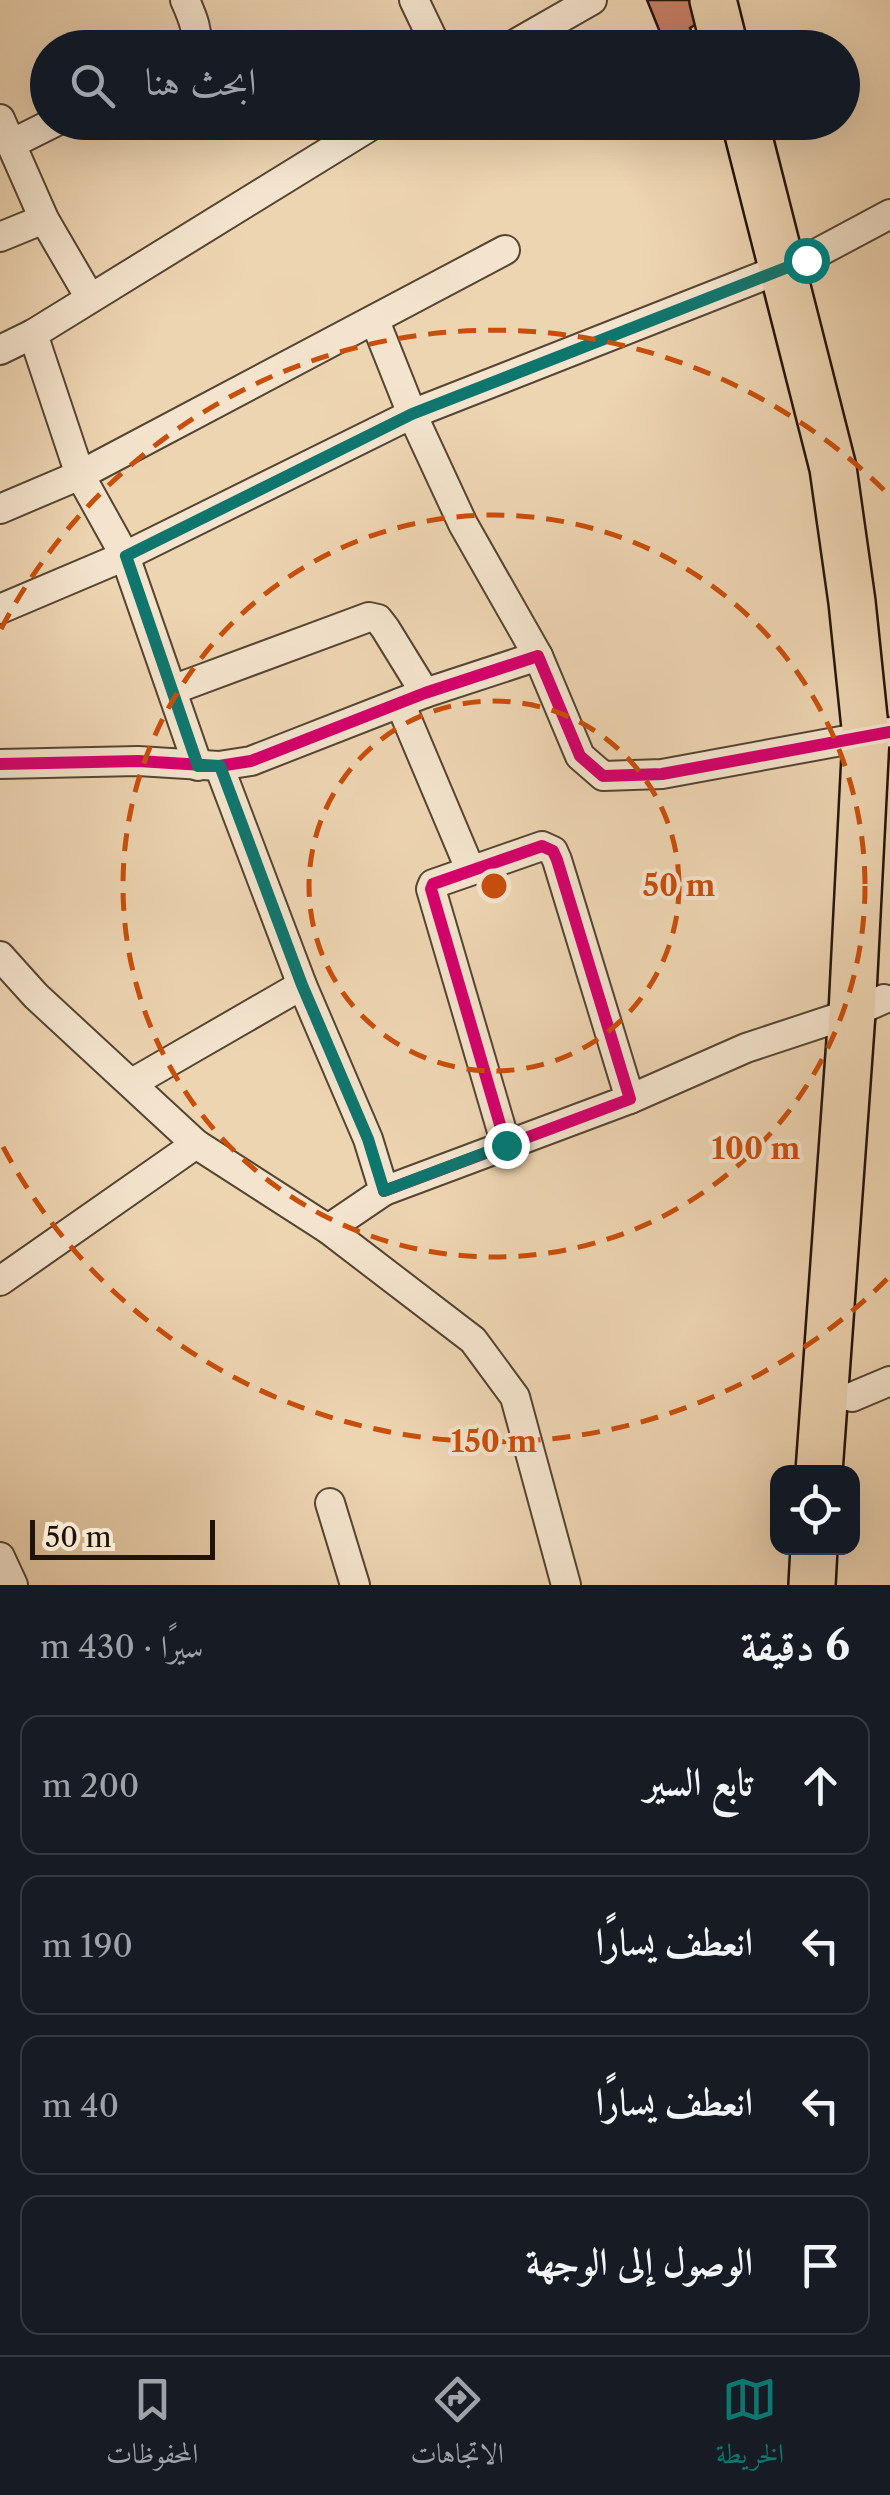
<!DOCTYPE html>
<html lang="ar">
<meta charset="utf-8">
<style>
body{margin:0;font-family:"Libre Caslon Text",Amiri,serif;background:#242831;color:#f1f3f6;direction:rtl}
.controls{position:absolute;right:30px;bottom:30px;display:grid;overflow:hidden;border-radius:20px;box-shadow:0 10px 40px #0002}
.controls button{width:90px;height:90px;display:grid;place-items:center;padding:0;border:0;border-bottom:2px solid #363941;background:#171b24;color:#f1f3f6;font:50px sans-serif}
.scale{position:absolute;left:30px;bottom:25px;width:185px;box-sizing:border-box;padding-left:10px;border:5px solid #221308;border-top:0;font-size:28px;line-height:35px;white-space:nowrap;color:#221308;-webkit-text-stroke:8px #f4e4cd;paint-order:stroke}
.stop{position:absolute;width:30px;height:30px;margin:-22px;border:8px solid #0f766e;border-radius:50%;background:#fff}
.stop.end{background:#0f766e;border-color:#fff;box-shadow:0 2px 10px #0008}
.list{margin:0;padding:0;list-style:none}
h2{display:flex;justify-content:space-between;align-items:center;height:130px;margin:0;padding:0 40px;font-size:42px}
h2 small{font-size:32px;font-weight:400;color:#9ea1a6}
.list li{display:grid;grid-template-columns:65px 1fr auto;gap:30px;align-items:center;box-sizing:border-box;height:140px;margin:0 20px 20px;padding:0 20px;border:2px solid #363941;border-radius:20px}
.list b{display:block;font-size:38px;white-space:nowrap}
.list em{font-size:32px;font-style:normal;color:#9ea1a6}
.icon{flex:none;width:55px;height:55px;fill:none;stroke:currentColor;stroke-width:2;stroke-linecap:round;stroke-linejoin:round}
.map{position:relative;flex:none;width:890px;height:1585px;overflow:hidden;direction:ltr}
.search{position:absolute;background:#171b24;box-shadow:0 10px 40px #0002;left:30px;right:30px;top:30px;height:110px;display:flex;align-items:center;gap:25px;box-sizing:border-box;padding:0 35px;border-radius:55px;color:#9ea1a6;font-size:38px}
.sheet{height:770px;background:#171b24}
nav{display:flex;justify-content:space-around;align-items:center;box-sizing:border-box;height:140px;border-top:2px solid #363941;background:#171b24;font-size:28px;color:#9ea1a6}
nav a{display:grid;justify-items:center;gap:5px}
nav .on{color:#0f766e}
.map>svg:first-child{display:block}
.building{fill:#ca8069;stroke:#221308;stroke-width:2.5}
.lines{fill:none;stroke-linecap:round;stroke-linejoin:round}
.minor-casing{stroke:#554432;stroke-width:32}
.trunk-casing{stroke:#221308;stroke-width:50}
.minor{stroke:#f4e4cd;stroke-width:28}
.trunk{stroke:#eed5b2;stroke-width:45}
.cycleway-casing{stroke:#f4e4cd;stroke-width:19}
.cycleway{stroke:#d6006c;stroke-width:12}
.route{stroke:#0f766e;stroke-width:12}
.ring{fill:none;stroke:#ca4e0b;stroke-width:5;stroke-dasharray:18 12}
.centre{fill:#ca4e0b;stroke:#f4e4cd;stroke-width:5}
.ring-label{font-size:30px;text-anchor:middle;font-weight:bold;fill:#ca4e0b;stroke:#f4e4cd;stroke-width:8;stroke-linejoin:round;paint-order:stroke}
</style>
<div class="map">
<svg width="890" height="1585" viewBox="0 0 890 1585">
<rect width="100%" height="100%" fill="#eed5b2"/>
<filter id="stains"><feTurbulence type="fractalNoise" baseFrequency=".002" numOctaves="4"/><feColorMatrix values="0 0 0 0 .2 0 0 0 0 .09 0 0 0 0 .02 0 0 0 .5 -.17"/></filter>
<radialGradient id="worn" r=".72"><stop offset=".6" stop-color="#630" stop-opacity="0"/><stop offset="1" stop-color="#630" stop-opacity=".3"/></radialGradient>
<!-- building -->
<polygon class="building" points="647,0 702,0 706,18 690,28 695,40 682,46 675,39 664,42"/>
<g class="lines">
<defs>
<g id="minor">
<path d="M185,0C191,14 200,33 195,48"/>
<polyline points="414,0 437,48"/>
<polyline points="508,48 592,0"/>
<polyline points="0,119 44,219 90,298"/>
<polyline points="13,143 55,122"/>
<polyline points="0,237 44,219"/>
<polyline points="375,321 412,414 806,259 890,214"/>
<polyline points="33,334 80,475 125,556 198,766"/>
<polyline points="0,350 33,334 377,122"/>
<polyline points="0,509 80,475 505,250"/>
<polyline points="0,609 125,556 412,414 463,524 538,656"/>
<polyline points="172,690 369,617 378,619 385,628 425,693"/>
<polyline points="400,703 470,869"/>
<polyline points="0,764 138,761 219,766 251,761 425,693 538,656 580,756 603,776 662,774 890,732"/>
<polyline points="219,766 302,985 368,1139 384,1191 328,1229"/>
<polyline points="0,956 36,996 196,1144 328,1229 473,1340 515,1397 566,1585"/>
<polyline points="132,1083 302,985"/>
<polyline points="630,1099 746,1048 852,1013 884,999"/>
<polyline points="384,1191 630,1099 557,860 553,851 542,846 433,884 431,889 506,1145"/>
<polyline points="0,1281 196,1144"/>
<polyline points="852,1397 890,1381"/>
<polyline points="330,1503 355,1585"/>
<polyline points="0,1557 13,1585"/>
</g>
<g id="trunk">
<polyline points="713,0 725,48"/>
<polyline points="745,122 833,468 852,602 866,737 852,1013 819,1472"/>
<polyline points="812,1585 814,1548"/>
</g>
</defs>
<!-- minor casing -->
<use href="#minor" class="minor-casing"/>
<!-- trunk casing -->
<use href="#trunk" class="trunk-casing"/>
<!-- minor -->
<use href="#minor" class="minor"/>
<!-- trunk -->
<use href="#trunk" class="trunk"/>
<defs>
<g id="cycleway">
<polyline points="0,764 138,761 219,766 251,761 425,693 538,656 580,756 603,776 662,774 890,732"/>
<polyline points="384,1191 630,1099 557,860 553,851 542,846 433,884 431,889 506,1145"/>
</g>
</defs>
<!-- cycleway casing -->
<use href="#cycleway" class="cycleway-casing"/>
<!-- cycleway -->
<use href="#cycleway" class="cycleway"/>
</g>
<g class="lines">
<!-- route -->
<polyline class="route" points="506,1145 384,1191 368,1139 302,985 220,766 198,766 126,556 412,414 806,260"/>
</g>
<!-- distance rings -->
<g class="ring">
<circle cx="494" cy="886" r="185"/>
<circle cx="494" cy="886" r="371"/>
<path d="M887 1279A556 556 0 0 1 1 1143M1 629A556 556 0 0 1 887 493"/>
</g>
<circle cx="494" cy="886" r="15" class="centre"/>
<g class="ring-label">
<text x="679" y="896">50 m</text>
<text x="756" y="1159">100 m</text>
<text x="494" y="1452">150 m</text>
</g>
<rect width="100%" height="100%" filter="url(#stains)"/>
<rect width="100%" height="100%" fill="url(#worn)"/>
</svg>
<div class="controls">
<button><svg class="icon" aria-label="locate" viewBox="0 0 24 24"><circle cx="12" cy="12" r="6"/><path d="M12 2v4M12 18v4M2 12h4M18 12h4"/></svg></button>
</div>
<div class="scale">50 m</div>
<div class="stop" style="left:806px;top:260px"></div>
<div class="stop end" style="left:506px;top:1145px"></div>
<div class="search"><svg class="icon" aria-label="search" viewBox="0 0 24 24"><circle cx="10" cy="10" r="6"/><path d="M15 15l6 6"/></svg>ابحث هنا</div>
</div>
<section class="sheet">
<h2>6 دقيقة<small>سيرًا · 430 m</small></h2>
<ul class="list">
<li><svg class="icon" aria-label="ahead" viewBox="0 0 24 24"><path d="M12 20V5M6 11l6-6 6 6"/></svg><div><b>تابع السير</b></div><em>200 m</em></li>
<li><svg class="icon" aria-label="left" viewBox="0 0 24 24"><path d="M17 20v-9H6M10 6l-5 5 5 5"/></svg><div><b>انعطف يسارًا</b></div><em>190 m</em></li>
<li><svg class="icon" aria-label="left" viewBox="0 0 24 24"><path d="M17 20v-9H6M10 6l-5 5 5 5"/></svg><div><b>انعطف يسارًا</b></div><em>40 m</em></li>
<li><svg class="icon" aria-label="arrive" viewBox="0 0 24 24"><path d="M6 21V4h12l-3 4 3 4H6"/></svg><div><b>الوصول إلى الوجهة</b></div></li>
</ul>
</section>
<nav>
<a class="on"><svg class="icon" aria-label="map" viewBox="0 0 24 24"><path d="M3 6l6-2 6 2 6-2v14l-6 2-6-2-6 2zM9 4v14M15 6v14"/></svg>الخريطة</a>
<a><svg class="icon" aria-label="directions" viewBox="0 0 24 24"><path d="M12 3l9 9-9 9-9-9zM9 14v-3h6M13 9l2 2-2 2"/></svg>الاتجاهات</a>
<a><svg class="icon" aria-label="saved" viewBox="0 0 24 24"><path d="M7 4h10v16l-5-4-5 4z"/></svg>المحفوظات</a>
</nav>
